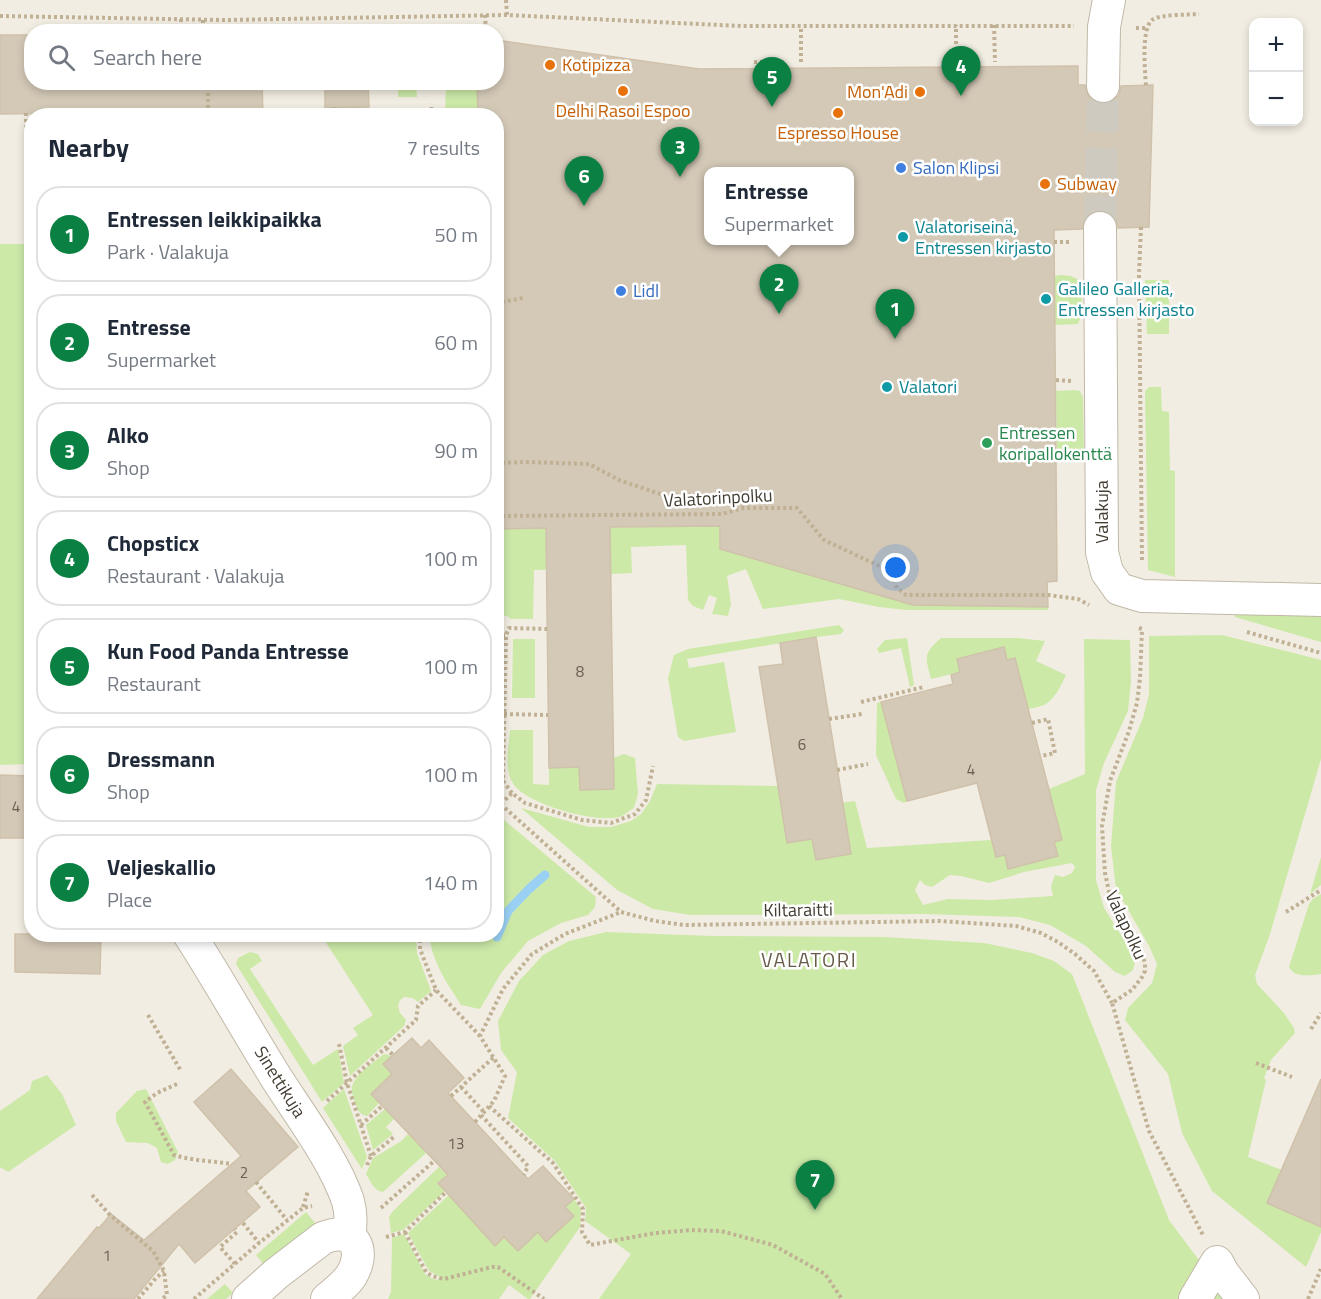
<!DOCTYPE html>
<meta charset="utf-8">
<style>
body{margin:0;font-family:"Titillium Web",sans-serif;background:#f2f2f3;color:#1f2937}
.controls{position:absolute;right:18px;top:18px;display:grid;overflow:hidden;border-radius:12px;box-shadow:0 3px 9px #0003}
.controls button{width:54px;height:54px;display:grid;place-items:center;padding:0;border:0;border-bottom:2px solid #e0e1e3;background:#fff;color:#1f2937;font:30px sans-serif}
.you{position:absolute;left:896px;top:568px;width:21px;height:21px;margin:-15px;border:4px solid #fff;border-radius:50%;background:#1a73e8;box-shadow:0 0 0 9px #1a73e833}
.badge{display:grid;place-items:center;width:39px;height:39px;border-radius:50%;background:#0b8043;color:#fff;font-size:20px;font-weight:700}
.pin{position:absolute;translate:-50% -50px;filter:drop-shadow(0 2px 3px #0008)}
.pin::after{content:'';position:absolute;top:32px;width:21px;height:18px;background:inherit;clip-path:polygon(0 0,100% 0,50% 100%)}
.popup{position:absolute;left:704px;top:167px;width:150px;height:78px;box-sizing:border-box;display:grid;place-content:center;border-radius:12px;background:#fff;filter:drop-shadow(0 2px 4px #0005);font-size:20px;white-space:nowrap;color:#747a83}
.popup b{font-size:22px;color:#1f2937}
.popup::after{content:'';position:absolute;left:50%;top:100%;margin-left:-12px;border:12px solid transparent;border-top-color:#fff}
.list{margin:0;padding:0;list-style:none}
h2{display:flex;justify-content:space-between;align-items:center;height:78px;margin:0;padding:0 24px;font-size:26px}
h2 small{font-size:20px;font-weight:400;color:#747a83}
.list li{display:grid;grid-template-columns:39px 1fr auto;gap:18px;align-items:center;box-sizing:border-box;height:96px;margin:0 12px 12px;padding:0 12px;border:2px solid #e0e1e3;border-radius:24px}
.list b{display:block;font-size:22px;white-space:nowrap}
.list p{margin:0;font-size:20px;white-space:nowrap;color:#747a83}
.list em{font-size:20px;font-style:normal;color:#747a83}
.icon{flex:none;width:33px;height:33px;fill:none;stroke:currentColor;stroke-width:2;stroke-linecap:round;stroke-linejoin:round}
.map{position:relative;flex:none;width:1321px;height:1299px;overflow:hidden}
.search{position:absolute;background:#fff;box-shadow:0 3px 9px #0003;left:24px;top:24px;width:480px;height:66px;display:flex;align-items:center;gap:15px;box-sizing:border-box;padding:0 21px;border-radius:24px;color:#747a83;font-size:22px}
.panel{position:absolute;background:#fff;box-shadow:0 3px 9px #0003;left:24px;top:108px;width:480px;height:834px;border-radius:24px}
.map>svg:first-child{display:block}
.green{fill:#cce9a8;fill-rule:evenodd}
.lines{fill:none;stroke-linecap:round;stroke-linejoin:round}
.stream{stroke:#9ad0f4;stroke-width:9}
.building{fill:#d4c9b7;stroke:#cfc1aa;stroke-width:1.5;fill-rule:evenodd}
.minor-tunnel{stroke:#cfcabf;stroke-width:32;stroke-dasharray:32 16;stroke-linecap:butt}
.minor-casing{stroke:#c1b8a7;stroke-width:34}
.path{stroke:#c0b195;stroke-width:4;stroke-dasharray:3 3;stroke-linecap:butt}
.minor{stroke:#fff;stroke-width:32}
.food-dot{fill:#e8710a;stroke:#fff;stroke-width:2}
.shop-dot{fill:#3f7fe0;stroke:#fff;stroke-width:2}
.culture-dot{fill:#0f9aa8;stroke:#fff;stroke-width:2}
.leisure-dot{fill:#2e9e5b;stroke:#fff;stroke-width:2}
.labels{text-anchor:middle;stroke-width:5;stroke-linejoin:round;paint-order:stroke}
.number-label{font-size:15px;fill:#686053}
.food-label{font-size:18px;fill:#c56008;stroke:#fff;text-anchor:start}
.shop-label{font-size:18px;fill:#366cbe;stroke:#fff;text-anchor:start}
.culture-label{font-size:18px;fill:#0d838f;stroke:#fff;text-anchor:start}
.leisure-label{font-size:18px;fill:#27864d;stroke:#fff;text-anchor:start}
.street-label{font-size:18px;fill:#443d32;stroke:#fff}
.neighbourhood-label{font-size:20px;letter-spacing:1.5px;fill:#675b49;stroke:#fff}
</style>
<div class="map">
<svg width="1321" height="1299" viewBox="0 0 1321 1299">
<rect width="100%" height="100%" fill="#f2ede2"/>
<!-- green -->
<g class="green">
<polygon points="416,26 416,31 369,31 372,27"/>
<polygon points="398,83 416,83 417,97 398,97"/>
<polygon points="446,83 477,83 478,115 445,116"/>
<polygon points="31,241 31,764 0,765 0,244 29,244"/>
<path d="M1061,275L1071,276L1079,280C1082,293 1084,311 1078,324L1055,325V276Z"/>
<polygon points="1145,280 1169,280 1169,334 1147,334"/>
<polygon points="1149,387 1161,387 1162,411 1169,412 1170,470 1175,471 1175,577 1148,570 1145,391"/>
<polygon points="1075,390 1080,391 1083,397 1084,459 1057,459 1056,391"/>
<polygon points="720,526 720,549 913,605 1048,607 1048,610 906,610 879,607 839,599 763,609 746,569 727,576 731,604 728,616 712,614 717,598 709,595 703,610 693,606 688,600 686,545 631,547 632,573 611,574 610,548 573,548 573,569 534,570 533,619 511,619 507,616 500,616 499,630 497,630 496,529"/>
<polygon points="1321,612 1321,642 1235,617 1235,613"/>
<polygon points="839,625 844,630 841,634 816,637 687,659 689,668 724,662 736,732 684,741 678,737 668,678 674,655 688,649"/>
<polygon points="1222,635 1321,660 1321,759 1270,934 1255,975 1257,984 1284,1013 1294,1028 1295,1033 1271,1060 1264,1078 1266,1080 1248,1157 1282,1170 1268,1203 1321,1227 1321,1232 1306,1267 1212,1191 1182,1133 1168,1074 1125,1020 1128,1008 1152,983 1157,964 1149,946 1116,889 1111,846 1116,782 1143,718 1149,694 1149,636"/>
<polygon points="497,638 500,638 498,719 496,719"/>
<polygon points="907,638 914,685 910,687 901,648 879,653 877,649 885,640"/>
<path d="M941,638H1018L1045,641L1036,661L1066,675C1061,686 1055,699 1044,705C1039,707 1033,708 1028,709L1015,658L1007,660L1004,647L957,659L960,672L931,679C925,656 923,654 941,638Z"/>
<polygon points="513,639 535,639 535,698 512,698"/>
<path d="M1084,639L1130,640L1131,682L1128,711L1104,763L1096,790V880L1104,908L1130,949L1135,962L1133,970L1125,976L1115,972L1086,946L1050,925L1019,917L924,914L690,915L653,909L617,890L521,808L589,827H611L631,821L641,814L650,801L657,784L778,786L787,842L812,839L816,860L851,854L840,803L855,801L867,848L991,840L996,857L1005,855L1008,868L1057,855L1054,842L1062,840L1049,789L1085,774ZM1072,863L1075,867L1072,873L1063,877L1055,875L1051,886L1053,896L991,900L948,899L923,905L915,890L920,880L925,885L932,887L950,875L961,876L989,883L1024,872Z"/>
<polygon points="881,702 907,801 904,803 896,799 876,755 877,703"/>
<path d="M510,730H533V784L549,785V768L579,767L580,790L613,789V758L624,754L635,758L638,794L634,808C630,810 626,814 622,816C599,825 529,805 514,785C503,770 509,746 510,730Z"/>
<path d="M497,814L596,897L595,907L588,915L561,923L528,941L501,973L480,1009L461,1005C446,981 433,964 429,935L496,934Z"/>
<polygon points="1321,857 1321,885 1310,894"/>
<path d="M1321,894V974C1310,975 1296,979 1289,967L1309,904L1313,899Z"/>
<polygon points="606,932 712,936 885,937 984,943 1032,953 1054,961 1072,974 1169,1220 1228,1299 599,1299 631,1254 585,1221 586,1208 555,1161 508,1118 517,1072 501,1050 498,1021 519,981 543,955 569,941"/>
<polygon points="321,935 416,935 417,953 431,991 418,1002 413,998 404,997 400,1000 398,1006 400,1013 406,1020 404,1026 350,1076 343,1046 358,1035 353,1028 373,1015"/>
<polygon points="250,952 258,954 262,961 250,969 313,1065 338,1049 344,1083 322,1102 236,964 238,958"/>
<path d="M384,1054L389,1055L391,1057L392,1074L371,1094L379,1103L367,1116C358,1114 358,1110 355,1102C354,1099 353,1096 352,1093C349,1077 373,1063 384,1054Z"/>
<polygon points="47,1075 62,1094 76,1125 8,1172 0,1167 0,1111 30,1090 32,1081"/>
<polygon points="146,1089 178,1152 175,1160 168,1164 161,1162 157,1148 148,1143 126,1142 116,1121 116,1113 137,1091"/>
<polygon points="344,1089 367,1157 362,1169 323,1108"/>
<polygon points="385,1109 394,1119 386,1127 393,1134 373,1150 366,1125"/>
<path d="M409,1133L426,1153L383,1192C374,1191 371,1182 366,1174L373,1158L400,1142Z"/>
<polygon points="439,1167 447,1175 438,1183 445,1191 403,1230 391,1233 389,1217 393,1211"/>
<polygon points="449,1195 495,1245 504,1237 518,1251 538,1232 546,1242 565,1207 574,1199 581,1209 580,1227 530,1299 528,1299 509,1285 499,1299 388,1299 391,1292 392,1238 404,1234 425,1274 431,1278 437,1280 440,1277 429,1271 408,1233"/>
<polygon points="306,1212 315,1223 265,1266 256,1255"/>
<polygon points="225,1284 233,1293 226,1299 207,1299"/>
</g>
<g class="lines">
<!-- stream -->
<polyline class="stream" points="497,937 508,911 529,889 545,875"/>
</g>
<!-- building -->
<g class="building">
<polygon points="0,35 32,35 32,82 262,82 263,116 211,116 211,111 0,114"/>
<path d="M496,40L699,69L1078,66V85H1085L1088,95L1093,101L1102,104L1112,101L1119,95L1121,86L1153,85L1149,227L1118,228L1116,219L1109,213L1099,210L1091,212L1085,219L1082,229L1054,230L1057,581L1047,582L1048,607L913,605L720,549V526L610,527L614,789L580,790L579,767L549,768L546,528L496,529V348H502L503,289H497L496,116H478L477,82H496ZM708,171H849V240H708Z"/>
<polygon points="325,82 368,82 369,107 325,108"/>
<polygon points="816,637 851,854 816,860 812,839 787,843 759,667 783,664 780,643"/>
<polygon points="1004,647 1007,660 1015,658 1062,840 1054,842 1058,856 1008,869 1005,855 996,857 977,783 907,801 881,702 953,684 951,675 960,672 957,659"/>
<polygon points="0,775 32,776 32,838 0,838"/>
<polygon points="15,934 101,934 100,974 15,972"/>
<polygon points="412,1038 421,1048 429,1040 464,1078 448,1093 528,1179 543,1166 574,1199 565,1207 574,1216 546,1242 538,1232 518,1251 504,1237 495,1246 438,1183 448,1175 371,1094 392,1074 383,1064"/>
<polygon points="231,1069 298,1147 246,1191 260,1207 195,1263 179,1244 134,1299 37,1299 97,1227 99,1228 111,1214 144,1240 241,1156 194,1102"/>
<polygon points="1321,1079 1321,1227 1267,1203"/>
</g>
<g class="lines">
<!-- minor-tunnel -->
<polyline class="minor-tunnel" points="1100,228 1103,86"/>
<defs>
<g id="minor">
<polyline points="1103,86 1104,27 1109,0"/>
<polyline points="1100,228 1102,552 1107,572 1119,589 1142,596 1321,600"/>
<path d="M189,934C220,982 247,1031 277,1079C300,1115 334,1160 348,1201C351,1212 351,1226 349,1237"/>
<path d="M248,1299L276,1274L323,1238C354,1225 367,1250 351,1276C345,1285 335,1292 327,1299"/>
<polyline points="1195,1299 1217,1262 1223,1273 1243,1299"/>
</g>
</defs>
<!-- minor casing -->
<use href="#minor" class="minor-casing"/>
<!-- path -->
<g class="path">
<polyline points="506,0 507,15"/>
<polyline points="485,15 486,32"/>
<polyline points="0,16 225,20 507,15 741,26 1074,26"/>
<polyline points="181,19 181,32"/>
<polyline points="203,20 203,32"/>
<polyline points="994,25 995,62"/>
<polyline points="1136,28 1147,28"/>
<polyline points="754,62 772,62"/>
<polyline points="801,62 801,26"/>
<polyline points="956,62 956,25"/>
<path d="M1146,85C1145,72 1141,29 1152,20C1160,14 1188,15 1199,14"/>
<polyline points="335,107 335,116"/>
<polyline points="262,110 285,110 287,116"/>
<polyline points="26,113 26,129 32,129"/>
<polyline points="149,116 208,115 208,89"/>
<polyline points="431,116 432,104"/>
<polyline points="1141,227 1139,274 1142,562"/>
<polyline points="1054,242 1069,242"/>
<polyline points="496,303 523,298"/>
<polyline points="1056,380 1071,381"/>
<polyline points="496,463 525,462 589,464 619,480 663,495 711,495"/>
<polyline points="496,516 722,514 743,508 797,508 824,540 890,571 897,588 906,595 1048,595 1078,599 1089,605"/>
<polyline points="1139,628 1142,629 1140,678 1137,703 1129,731 1110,781 1102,826 1105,873 1111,901 1141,951 1145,963 1145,971 1142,977 1132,990 1112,1003 1149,1131 1203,1235"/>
<polyline points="1247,632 1321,653"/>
<polyline points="496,635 506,635"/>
<polyline points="861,702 924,687"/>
<polyline points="504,714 548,715"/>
<polyline points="829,719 862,714"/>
<polyline points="496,723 504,723"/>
<polyline points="1032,723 1048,719 1055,753 1041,756"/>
<polyline points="837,770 868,764"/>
<polyline points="512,793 503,781 506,635 509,628 547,629"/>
<polyline points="496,800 621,912 655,921 684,925 940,921 1016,926 1041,933 1058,942 1075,954 1094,971 1112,1003"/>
<polyline points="501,804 512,793 525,803 582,820 611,823 635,814 646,800 653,766"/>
<polyline points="1286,912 1321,890"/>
<polyline points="420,934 420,949 436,990 480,1036"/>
<polyline points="148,1015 181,1071"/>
<polyline points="1311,1029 1321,1013"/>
<polyline points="339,1044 347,1083 371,1156"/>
<polyline points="386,1048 393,1055"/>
<polyline points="1256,1063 1292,1077"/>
<path d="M177,1084L157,1093L145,1102L174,1155C193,1161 213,1161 232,1164"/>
<polyline points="461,1087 484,1112"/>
<polyline points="451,1096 494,1057"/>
<polyline points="327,1101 416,1020 418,1006 436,990"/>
<polyline points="489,1106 553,1163 583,1209 582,1232 590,1245 655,1233 691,1230 721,1231 773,1245 825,1274 842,1299"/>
<polyline points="481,1115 528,1166 524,1175"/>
<polyline points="475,1122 494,1101 505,1076 480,1036 503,989 532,954 565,934 621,912"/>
<polyline points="361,1125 382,1106"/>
<polyline points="367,1165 371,1156 395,1136"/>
<polyline points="256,1182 287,1220"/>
<polyline points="92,1195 110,1215 153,1251 164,1271 167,1295 162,1299"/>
<polyline points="303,1207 308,1191"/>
<polyline points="381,1208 434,1161"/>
<polyline points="243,1223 259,1243"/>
<polyline points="405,1232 426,1272 432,1276 444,1279 492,1267 498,1267 544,1299"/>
<polyline points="386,1237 405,1232 446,1192"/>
<polyline points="235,1264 220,1247 237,1232 235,1229"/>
<polyline points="138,1299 156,1278 164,1271"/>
<polyline points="194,1299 259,1243 303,1208 312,1206"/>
<polyline points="1308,1299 1321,1269"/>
</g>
<!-- minor -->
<use href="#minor" class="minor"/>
</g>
<!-- markers -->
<g class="food-dot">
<circle cx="550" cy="65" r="6"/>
<circle cx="623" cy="91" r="6"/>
<circle cx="920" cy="92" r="6"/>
<circle cx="838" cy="113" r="6"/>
<circle cx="1045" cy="184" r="6"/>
</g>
<g class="shop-dot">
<circle cx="901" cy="168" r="6"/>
<circle cx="621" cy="291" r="6"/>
</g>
<g class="culture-dot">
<circle cx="903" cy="237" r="6"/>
<circle cx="1046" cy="299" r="6"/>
<circle cx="887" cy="387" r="6"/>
</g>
<circle class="leisure-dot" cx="987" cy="443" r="6"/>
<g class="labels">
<!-- number labels -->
<g class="number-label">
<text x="580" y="677">8</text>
<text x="802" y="750">6</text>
<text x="971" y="775">4</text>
<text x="16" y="812">4</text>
<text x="456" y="1149">13</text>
<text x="244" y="1178">2</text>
<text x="107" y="1261">1</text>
</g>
<!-- food labels -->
<g class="food-label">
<text x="562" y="71">Kotipizza</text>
<text x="908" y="98" text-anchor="end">Mon'Adi</text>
<text x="623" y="117" text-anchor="middle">Delhi Rasoi Espoo</text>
<text x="838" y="139" text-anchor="middle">Espresso House</text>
<text x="1057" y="190">Subway</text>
</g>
<!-- shop labels -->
<g class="shop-label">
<text x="913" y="174">Salon Klipsi</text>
<text x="633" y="297">Lidl</text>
</g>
<!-- culture labels -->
<g class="culture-label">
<text x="915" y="233">Valatoriseinä,<tspan x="915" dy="21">Entressen kirjasto</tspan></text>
<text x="1058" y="295">Galileo Galleria,<tspan x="1058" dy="21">Entressen kirjasto</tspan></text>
<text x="899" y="393">Valatori</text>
</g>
<!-- leisure labels -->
<g class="leisure-label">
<text x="999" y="439">Entressen<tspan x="999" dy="21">koripallokenttä</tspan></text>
</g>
<!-- street labels -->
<g class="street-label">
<text transform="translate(718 498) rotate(-3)" y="6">Valatorinpolku</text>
<text transform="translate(1102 512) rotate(-90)" y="6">Valakuja</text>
<text transform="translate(798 910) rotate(-1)" y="6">Kiltaraitti</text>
<text transform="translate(1126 925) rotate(65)" y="6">Valapolku</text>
<text transform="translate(280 1082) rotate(58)" y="6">Sinettikuja</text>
</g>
<!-- neighbourhood labels -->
<g class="neighbourhood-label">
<text x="809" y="967">VALATORI</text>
</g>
</g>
</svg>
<div class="controls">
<button>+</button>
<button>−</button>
</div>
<div class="you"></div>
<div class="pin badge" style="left:895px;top:339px">1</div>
<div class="pin badge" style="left:779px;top:314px">2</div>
<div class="popup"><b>Entresse</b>Supermarket</div>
<div class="pin badge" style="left:680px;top:177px">3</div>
<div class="pin badge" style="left:961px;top:96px">4</div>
<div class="pin badge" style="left:772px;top:107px">5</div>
<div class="pin badge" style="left:584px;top:206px">6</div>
<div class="pin badge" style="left:815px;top:1210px">7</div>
<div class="search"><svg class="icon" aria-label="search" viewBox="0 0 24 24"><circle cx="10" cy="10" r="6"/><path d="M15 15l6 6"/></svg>Search here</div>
<section class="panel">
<h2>Nearby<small>7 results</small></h2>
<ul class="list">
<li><span class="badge">1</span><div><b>Entressen leikkipaikka</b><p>Park · Valakuja</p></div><em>50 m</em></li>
<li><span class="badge">2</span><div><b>Entresse</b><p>Supermarket</p></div><em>60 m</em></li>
<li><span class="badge">3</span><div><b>Alko</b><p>Shop</p></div><em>90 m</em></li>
<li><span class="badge">4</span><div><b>Chopsticx</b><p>Restaurant · Valakuja</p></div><em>100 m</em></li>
<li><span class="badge">5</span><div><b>Kun Food Panda Entresse</b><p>Restaurant</p></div><em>100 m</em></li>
<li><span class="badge">6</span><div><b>Dressmann</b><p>Shop</p></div><em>100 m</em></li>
<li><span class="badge">7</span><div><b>Veljeskallio</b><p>Place</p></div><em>140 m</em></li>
</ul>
</section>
</div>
